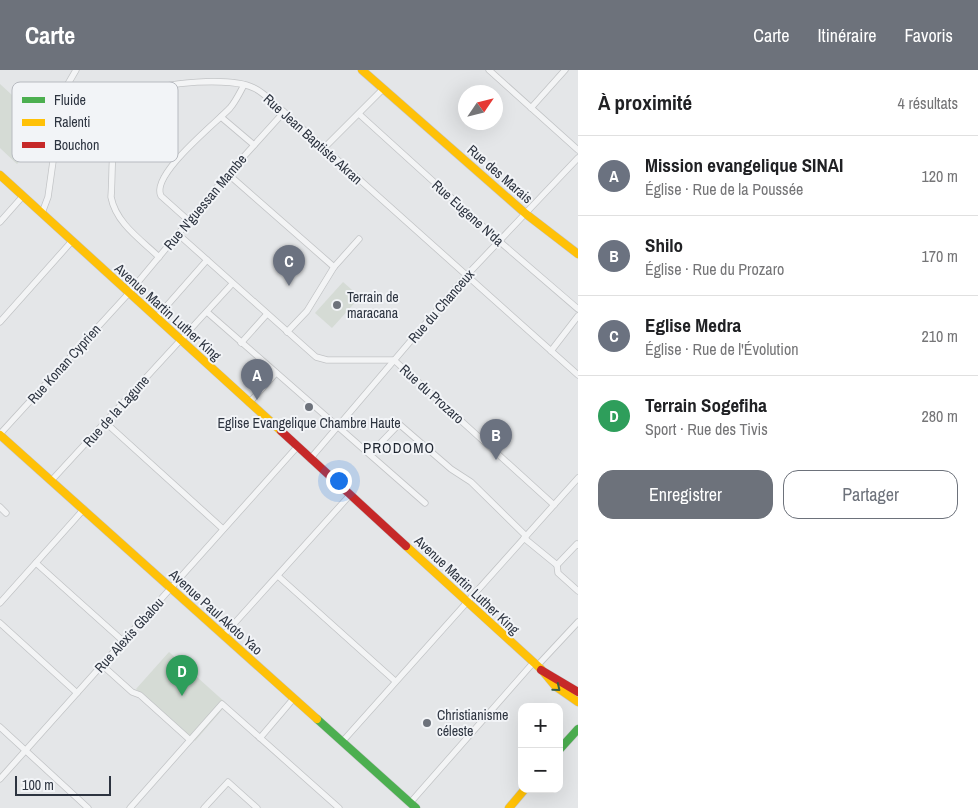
<!DOCTYPE html>
<html lang="fr">
<meta charset="utf-8">
<style>
body{margin:0;font-family:"Archivo Narrow",sans-serif;background:#f6f6f6;color:#202124}
.controls{position:absolute;right:15px;bottom:15px;display:grid;overflow:hidden;border-radius:10px;box-shadow:0 5px 20px #0002}
.controls button{width:45px;height:45px;display:grid;place-items:center;padding:0;border:0;border-bottom:1px solid #e0e0e0;background:#fff;color:#202124;font:25px sans-serif}
.compass{position:absolute;left:458px;top:15px;width:45px;height:45px;border-radius:50%;background:#fff;box-shadow:0 5px 20px #0002;rotate:55deg}
.scale{position:absolute;left:15px;bottom:12px;width:96px;box-sizing:border-box;padding-left:5px;border:2px solid #2d3440;border-top:0;font-size:14px;line-height:18px;white-space:nowrap;color:#2d3440;-webkit-text-stroke:4px #f2f4f7;paint-order:stroke}
.you{position:absolute;left:338px;top:410px;width:18px;height:18px;margin:-12px;border:4px solid #fff;border-radius:50%;background:#1a73e8;box-shadow:0 0 0 8px #1a73e833}
.badge{display:grid;place-items:center;width:32px;height:32px;border-radius:50%;background:#6d727b;color:#fff;font-size:16px;font-weight:700}
.pin{position:absolute;translate:-50% -41px;filter:drop-shadow(0 1px 2px #0008)}
.pin::after{content:'';position:absolute;top:26px;width:18px;height:15px;background:inherit;clip-path:polygon(0 0,100% 0,50% 100%)}
.list{margin:0;padding:0;list-style:none}
h2{display:flex;justify-content:space-between;align-items:center;height:65px;margin:0;padding:0 20px;font-size:21px}
h2 small{font-size:16px;font-weight:400;color:#757577}
.list li{display:grid;grid-template-columns:32px 1fr auto;gap:15px;align-items:center;box-sizing:border-box;height:80px;padding:0 20px;border-top:1px solid #e0e0e0}
.list b{display:block;font-size:19px;white-space:nowrap}
.list p{margin:0;font-size:16px;white-space:nowrap;color:#757577}
.list em{font-size:16px;font-style:normal;color:#757577}
.actions{display:flex;gap:10px;padding:15px 20px}
.actions a{flex:1;padding:11px 0;border:1px solid #6d727b;border-radius:15px;text-align:center;font-size:18px;color:#6d727b}
.actions .main{background:#6d727b;color:#fff}
.map{position:relative;flex:none;width:578px;height:738px;overflow:hidden}
header{display:flex;align-items:center;gap:30px;box-sizing:border-box;height:70px;padding:0 25px;background:#6d727b;color:#fff}
header strong{font-size:24px}
nav{display:flex;gap:28px;margin-inline-start:auto;font-size:18px}
main{display:flex}
aside{flex:1;background:#fff}
.map>svg:first-child{display:block}
.green{fill:#d5dbd5}
.lines{fill:none;stroke-linecap:round;stroke-linejoin:round}
.street-casing{stroke:#c2c4c6;stroke-width:7}
.fast-casing{stroke:#c2c4c6;stroke-width:9}
.slow-casing{stroke:#c2c4c6;stroke-width:9}
.jam-casing{stroke:#c2c4c6;stroke-width:9}
.street{stroke:#f3f4f5;stroke-width:5.5}
.fast{stroke:#4caf50;stroke-width:8}
.slow{stroke:#ffc107;stroke-width:8}
.jam{stroke:#c62828;stroke-width:8}
.oneway{stroke:#385f46}
.poi-dot{fill:#6d727b;stroke:#f2f4f7;stroke-width:2}
.labels{text-anchor:middle;stroke-width:4;stroke-linejoin:round;paint-order:stroke}
.street-label{font-size:14px;fill:#2d3440;stroke:#f2f4f7}
.poi-label{font-size:14px;fill:#2d3440;stroke:#f2f4f7;text-anchor:start}
.neighbourhood-label{font-size:15px;letter-spacing:1px;fill:#1f2631;stroke:#f2f4f7}
.key{fill:#f2f4f7;stroke:#b7bac0;stroke-width:1}
.key-label{font-size:14px;fill:#2d3440}
</style>
<header>
<strong>Carte</strong>
<nav><a>Carte</a><a>Itinéraire</a><a>Favoris</a></nav>
</header>
<main>
<div class="map">
<svg width="578" height="738" viewBox="0 0 578 738">
<rect width="100%" height="100%" fill="#e4e6e8"/>
<!-- green -->
<g class="green">
<polygon points="0,14 49,59 17,94 0,78"/>
<polygon points="343,212 360,227 332,258 315,243"/>
<polygon points="169,582 227,634 195,671 136,619"/>
</g>
<g class="lines">
<defs>
<g id="street">
<polyline points="489,0 578,80"/>
<polyline points="65,19 124,41"/>
<polyline points="531,38 565,0"/>
<polyline points="359,44 499,171 578,239"/>
<polyline points="221,47 254,75"/>
<polyline points="324,78 383,19"/>
<polyline points="228,104 334,197"/>
<polyline points="42,143 48,127 61,34 65,19 76,0"/>
<path d="M189,151L161,126C150,105 216,53 230,38C236,31 240,22 244,15"/>
<polyline points="0,152 23,126"/>
<polyline points="179,165 316,287 327,290 394,290 554,435"/>
<path d="M159,187C140,169 116,153 111,127C113,102 110,69 121,47C125,38 133,30 141,25C162,11 232,7 254,18C265,23 275,35 284,42L578,305"/>
<polyline points="207,242 425,433"/>
<polyline points="156,248 207,190"/>
<polyline points="0,252 72,171"/>
<polyline points="287,262 307,241 334,197 359,169"/>
<polyline points="241,273 267,244"/>
<polyline points="551,281 578,246"/>
<polyline points="249,333 276,303"/>
<polyline points="106,353 223,459"/>
<polyline points="0,364 128,224 228,104 284,42"/>
<polyline points="371,383 399,354 451,399 471,412 526,466"/>
<polyline points="310,389 466,206 578,88"/>
<polyline points="51,411 232,214"/>
<polyline points="0,437 6,443"/>
<polyline points="524,468 557,495 577,474 578,475"/>
<polyline points="36,493 123,571"/>
<polyline points="557,495 558,503 578,521"/>
<polyline points="278,506 395,611"/>
<polyline points="0,533 84,439"/>
<polyline points="0,553 77,623"/>
<polyline points="223,566 350,425"/>
<polyline points="102,595 132,622 140,625 190,670"/>
<polyline points="537,596 578,552"/>
<polyline points="0,657 88,738"/>
<polyline points="260,668 294,628"/>
<polyline points="342,672 578,408"/>
<polyline points="0,709 297,377"/>
<polyline points="410,733 533,593"/>
<polyline points="130,738 222,634 339,738"/>
<polyline points="204,738 228,712 257,738"/>
</g>
<g id="fast">
<polyline points="317,649 416,738"/>
<polyline points="559,680 578,659"/>
</g>
<g id="slow">
<polyline points="362,0 526,144 578,184"/>
<polyline points="0,105 281,361"/>
<polyline points="0,365 317,649"/>
<polyline points="406,476 541,599 555,616 578,632"/>
<polyline points="509,738 525,719"/>
</g>
<g id="jam">
<polyline points="281,361 406,476"/>
<polyline points="541,600 578,622"/>
</g>
</defs>
<!-- street casing -->
<use href="#street" class="street-casing"/>
<!-- fast casing -->
<use href="#fast" class="fast-casing"/>
<!-- slow casing -->
<use href="#slow" class="slow-casing"/>
<!-- jam casing -->
<use href="#jam" class="jam-casing"/>
<!-- street -->
<use href="#street" class="street"/>
<!-- fast -->
<use href="#fast" class="fast"/>
<!-- slow -->
<use href="#slow" class="slow"/>
<!-- jam -->
<use href="#jam" class="jam"/>
</g>
<!-- one-way arrows -->
<defs><path id="oneway-chevron" d="M-2-3.5L2.5 0L-2 3.5" fill="none" stroke-width="1.6" stroke-linecap="round" stroke-linejoin="round" transform="scale(1.25)"/></defs>
<use class="oneway" href="#oneway-chevron" transform="translate(557 618) rotate(39)"/>
<!-- markers -->
<g class="poi-dot">
<circle cx="337" cy="235" r="5"/>
<circle cx="309" cy="337" r="5"/>
<circle cx="427" cy="653" r="5"/>
</g>
<g class="labels">
<!-- street labels -->
<g class="street-label">
<text transform="translate(313 69) rotate(42)" y="5">Rue Jean Baptiste Akran</text>
<text transform="translate(500 104) rotate(41)" y="5">Rue des Marais</text>
<text transform="translate(205 132) rotate(-50)" y="5">Rue N'guessan Mambe</text>
<text transform="translate(468 143) rotate(42)" y="5">Rue Eugene N'da</text>
<text transform="translate(441 236) rotate(-49)" y="5">Rue du Chanceux</text>
<text transform="translate(168 242) rotate(42)" y="5">Avenue Martin Luther King</text>
<text transform="translate(64 294) rotate(-48)" y="5">Rue Konan Cyprien</text>
<text transform="translate(432 324) rotate(42)" y="5">Rue du Prozaro</text>
<text transform="translate(116 341) rotate(-48)" y="5">Rue de la Lagune</text>
<text transform="translate(467 515) rotate(43)" y="5">Avenue Martin Luther King</text>
<text transform="translate(216 542) rotate(42)" y="5">Avenue Paul Akoto Yao</text>
<text transform="translate(129 565) rotate(-48)" y="5">Rue Alexis Gbalou</text>
</g>
<!-- poi labels -->
<g class="poi-label">
<text x="347" y="232">Terrain de<tspan x="347" dy="16">maracana</tspan></text>
<text x="309" y="358" text-anchor="middle">Eglise Evangelique Chambre Haute</text>
<text x="437" y="650">Christianisme<tspan x="437" dy="16">céleste</tspan></text>
</g>
<!-- neighbourhood labels -->
<g class="neighbourhood-label">
<text x="399" y="383">PRODOMO</text>
</g>
</g>
<!-- legend -->
<rect x="12" y="12" width="166" height="80" rx="8" class="key"/>
<rect x="22" y="27" width="23" height="6" fill="#4caf50"/>
<rect x="22" y="49" width="23" height="7" fill="#ffc107"/>
<rect x="22" y="72" width="23" height="6" fill="#c62828"/>
<g class="key-label">
<text x="54" y="35">Fluide</text>
<text x="54" y="57">Ralenti</text>
<text x="54" y="80">Bouchon</text>
</g>
</svg>
<div class="controls">
<button>+</button>
<button>−</button>
</div>
<svg class="compass" viewBox="-18 -18 36 36"><path d="M0-13l5 13h-10z" fill="#e53935"/><path d="M0 13l5-13h-10z" fill="#757577"/></svg>
<div class="scale">100 m</div>
<div class="you"></div>
<div class="pin badge" style="left:257px;top:330px;background:#6b7280">A</div>
<div class="pin badge" style="left:496px;top:390px;background:#6b7280">B</div>
<div class="pin badge" style="left:289px;top:216px;background:#6b7280">C</div>
<div class="pin badge" style="left:182px;top:626px;background:#2e9e5b">D</div>
</div>
<aside>
<h2>À proximité<small>4 résultats</small></h2>
<ul class="list">
<li><span class="badge" style="background:#6b7280">A</span><div><b>Mission evangelique SINAI</b><p>Église · Rue de la Poussée</p></div><em>120 m</em></li>
<li><span class="badge" style="background:#6b7280">B</span><div><b>Shilo</b><p>Église · Rue du Prozaro</p></div><em>170 m</em></li>
<li><span class="badge" style="background:#6b7280">C</span><div><b>Eglise Medra</b><p>Église · Rue de l'Évolution</p></div><em>210 m</em></li>
<li><span class="badge" style="background:#2e9e5b">D</span><div><b>Terrain Sogefiha</b><p>Sport · Rue des Tivis</p></div><em>280 m</em></li>
</ul>
<div class="actions"><a class="main">Enregistrer</a><a>Partager</a></div>
</aside>
</main>
